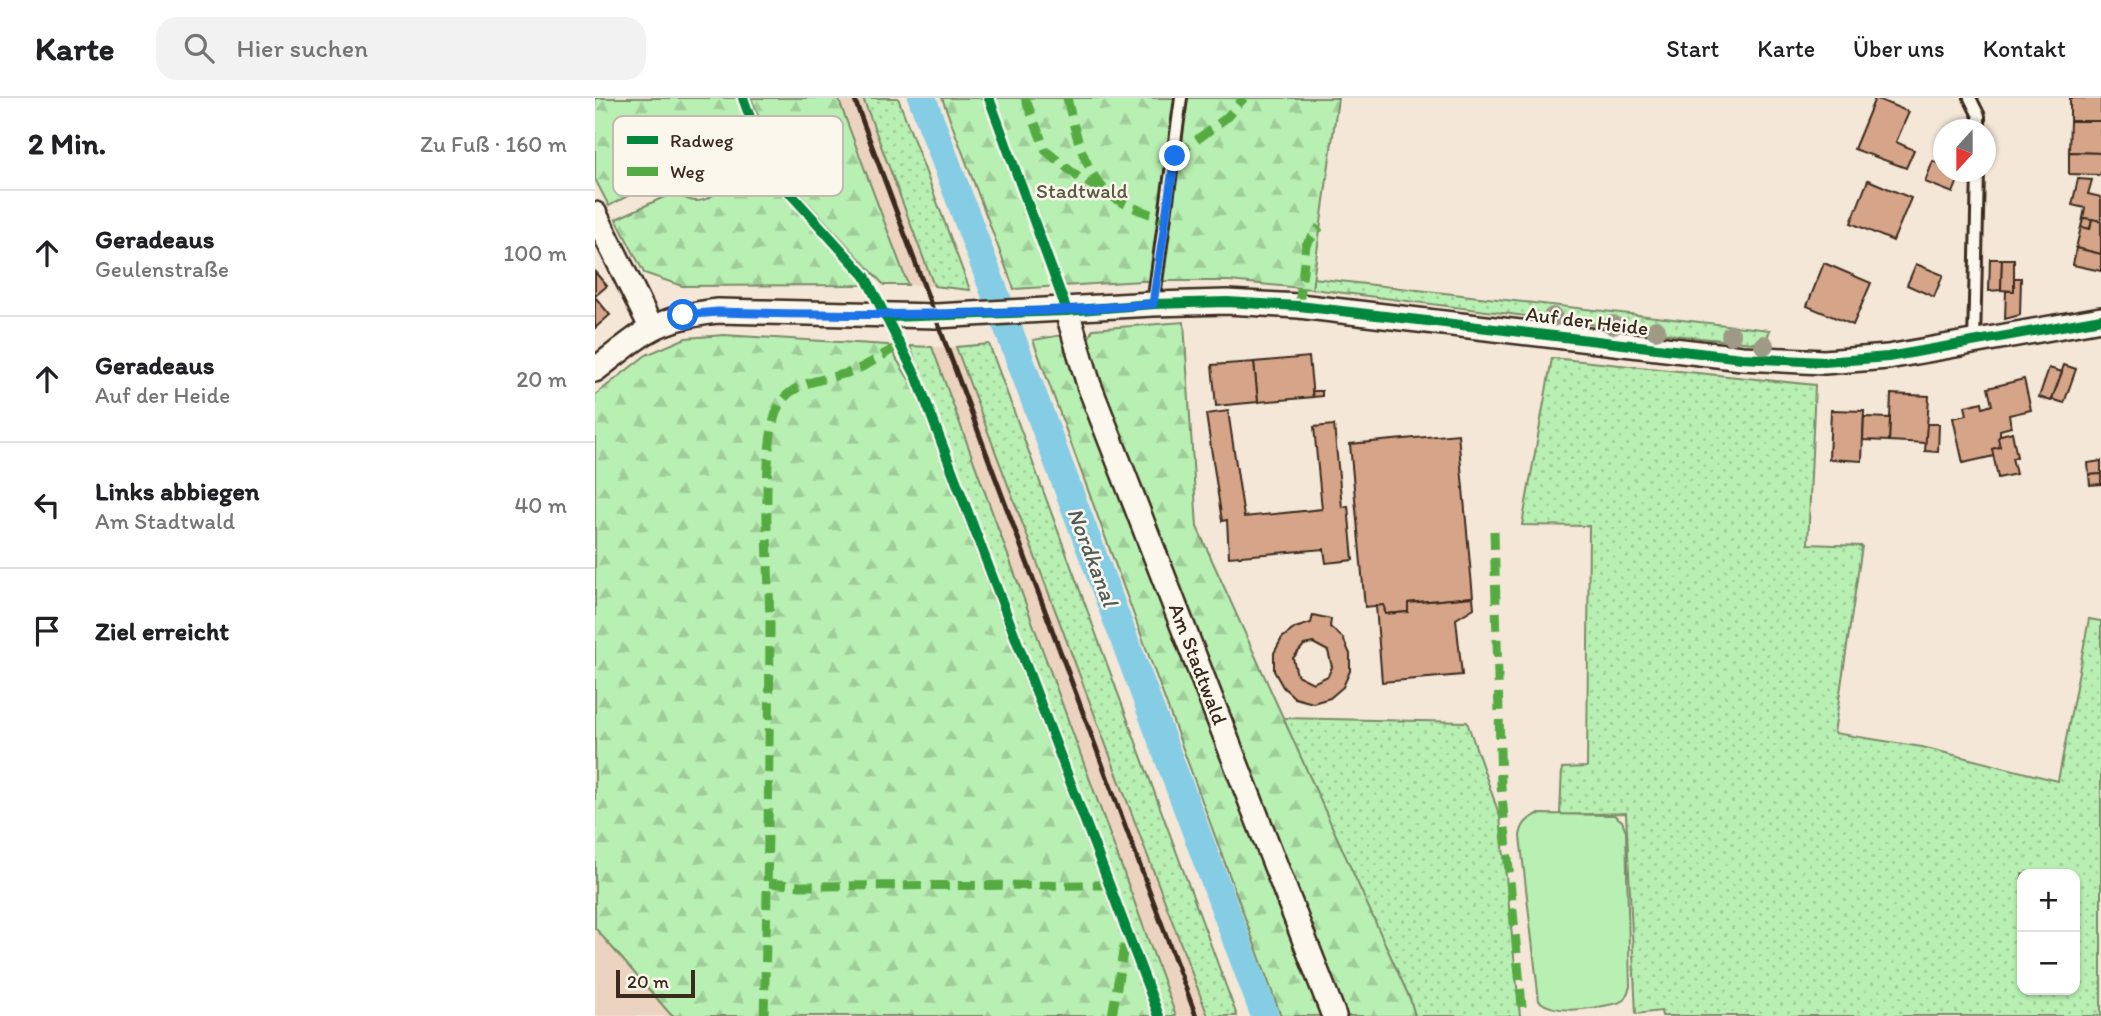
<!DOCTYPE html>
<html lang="de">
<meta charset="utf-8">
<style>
body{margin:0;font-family:Itim,sans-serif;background:#f2f2f2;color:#202124}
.controls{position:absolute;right:21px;bottom:21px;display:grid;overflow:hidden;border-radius:14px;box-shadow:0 2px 5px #0004}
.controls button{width:63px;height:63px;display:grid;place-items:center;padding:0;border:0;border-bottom:2px solid #e0e0e0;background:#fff;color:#202124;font:35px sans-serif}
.compass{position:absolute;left:1338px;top:21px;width:63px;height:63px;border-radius:50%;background:#fff;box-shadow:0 2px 5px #0004;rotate:201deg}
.scale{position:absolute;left:21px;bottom:18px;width:79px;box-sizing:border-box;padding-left:7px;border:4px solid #3b2a1e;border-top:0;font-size:19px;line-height:24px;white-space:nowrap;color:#3b2a1e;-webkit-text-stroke:5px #fbf7ec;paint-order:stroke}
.stop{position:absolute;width:21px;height:21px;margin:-16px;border:5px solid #1a73e8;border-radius:50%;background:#fff}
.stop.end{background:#1a73e8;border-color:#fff;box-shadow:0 2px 7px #0008}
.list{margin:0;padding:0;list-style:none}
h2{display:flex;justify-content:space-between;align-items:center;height:91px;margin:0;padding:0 28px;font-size:30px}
h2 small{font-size:23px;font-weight:400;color:#757577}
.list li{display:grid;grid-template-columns:46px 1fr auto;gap:21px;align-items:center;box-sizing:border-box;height:126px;padding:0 28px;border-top:2px solid #e0e0e0}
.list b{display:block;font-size:26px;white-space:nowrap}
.list p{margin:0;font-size:23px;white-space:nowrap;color:#757577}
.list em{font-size:23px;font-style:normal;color:#757577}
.icon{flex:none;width:38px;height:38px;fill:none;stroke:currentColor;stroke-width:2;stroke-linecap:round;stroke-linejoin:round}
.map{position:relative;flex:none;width:1506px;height:918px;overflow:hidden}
header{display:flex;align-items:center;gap:42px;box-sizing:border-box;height:98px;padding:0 35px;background:#fff;border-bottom:2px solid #e0e0e0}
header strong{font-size:33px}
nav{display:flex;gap:38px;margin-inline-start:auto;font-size:24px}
.search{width:490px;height:63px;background:#f2f2f2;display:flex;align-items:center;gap:18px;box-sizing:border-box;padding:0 24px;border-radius:21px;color:#757577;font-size:26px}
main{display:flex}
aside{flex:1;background:#fff}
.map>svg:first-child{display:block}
.built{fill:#ebd3c0}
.green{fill:url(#green-dots);stroke:#7a8c68;stroke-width:2;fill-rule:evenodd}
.forest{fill:url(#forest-firs);stroke:#7a8c68;stroke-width:2}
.pitch{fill:#b8efb2;stroke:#7a8c68;stroke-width:2}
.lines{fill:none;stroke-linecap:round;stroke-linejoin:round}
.canal{stroke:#84cde5;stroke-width:28}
.building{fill:#d6a589;stroke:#3b2a1e;stroke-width:2;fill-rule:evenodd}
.lane-casing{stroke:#3b2a1e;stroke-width:16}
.street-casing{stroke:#3b2a1e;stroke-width:28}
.lane{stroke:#fbf7ec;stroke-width:10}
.street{stroke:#fbf7ec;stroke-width:23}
.rail{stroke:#3b2a1e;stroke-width:5}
.quiet{stroke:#55ab43;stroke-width:9;stroke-dasharray:18 9;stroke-linecap:butt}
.cycleway-casing{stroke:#fbf7ec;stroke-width:15}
.cycleway{stroke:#00873e;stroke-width:10}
.tree{fill:#9f9a86}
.route{stroke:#1a73e8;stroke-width:9}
.labels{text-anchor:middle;stroke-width:5;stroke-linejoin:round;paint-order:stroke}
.park-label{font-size:21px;fill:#5a5b43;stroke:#fbf7ec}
.street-label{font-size:21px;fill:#3b2a1e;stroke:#fbf7ec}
.water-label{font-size:23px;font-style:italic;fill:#515b5a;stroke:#fbf7ec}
.key{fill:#fbf7ec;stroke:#c1baae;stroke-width:2}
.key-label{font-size:19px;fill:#3b2a1e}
</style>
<header>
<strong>Karte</strong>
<div class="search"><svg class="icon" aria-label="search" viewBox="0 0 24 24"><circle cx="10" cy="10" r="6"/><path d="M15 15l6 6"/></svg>Hier suchen</div>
<nav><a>Start</a><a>Karte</a><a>Über uns</a><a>Kontakt</a></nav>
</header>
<main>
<aside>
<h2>2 Min.<small>Zu Fuß · 160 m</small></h2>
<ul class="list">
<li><svg class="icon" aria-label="ahead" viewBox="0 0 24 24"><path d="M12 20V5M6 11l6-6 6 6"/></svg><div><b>Geradeaus</b><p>Geulenstraße</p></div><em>100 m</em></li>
<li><svg class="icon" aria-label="ahead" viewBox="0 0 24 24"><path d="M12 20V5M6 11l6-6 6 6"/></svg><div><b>Geradeaus</b><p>Auf der Heide</p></div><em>20 m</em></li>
<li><svg class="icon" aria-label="left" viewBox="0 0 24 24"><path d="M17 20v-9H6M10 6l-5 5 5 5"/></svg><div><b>Links abbiegen</b><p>Am Stadtwald</p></div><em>40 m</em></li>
<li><svg class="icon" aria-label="arrive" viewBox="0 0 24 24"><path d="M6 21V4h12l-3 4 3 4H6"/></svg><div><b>Ziel erreicht</b></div></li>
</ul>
</aside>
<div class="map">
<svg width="1506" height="918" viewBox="0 0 1506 918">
<defs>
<pattern id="green-dots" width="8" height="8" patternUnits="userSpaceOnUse" patternTransform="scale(1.75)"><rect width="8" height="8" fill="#b8efb2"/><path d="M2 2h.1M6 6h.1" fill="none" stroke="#9fcd99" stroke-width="1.8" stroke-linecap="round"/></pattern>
<pattern id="forest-firs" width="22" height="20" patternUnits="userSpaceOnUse" patternTransform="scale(1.75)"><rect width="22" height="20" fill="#b8efb2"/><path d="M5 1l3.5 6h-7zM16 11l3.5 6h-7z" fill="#9fcd99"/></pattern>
</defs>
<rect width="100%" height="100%" fill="#f4e7d8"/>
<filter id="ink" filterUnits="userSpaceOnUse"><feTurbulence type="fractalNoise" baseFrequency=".0143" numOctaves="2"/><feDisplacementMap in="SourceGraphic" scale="14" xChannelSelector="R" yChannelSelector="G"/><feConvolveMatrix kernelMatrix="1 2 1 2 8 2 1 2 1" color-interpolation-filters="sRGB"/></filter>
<g filter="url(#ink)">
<!-- built -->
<g class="built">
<polygon points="243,0 268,0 339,188 313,187"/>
<polygon points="337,249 361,249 613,918 581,918"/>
<polygon points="0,830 77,918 0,918"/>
</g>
<!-- green -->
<g class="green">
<polygon points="268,0 303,0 375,192 339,188"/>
<polygon points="718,180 1175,232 1170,246 1105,240 717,191"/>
<polygon points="394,246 642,918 613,918 361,249"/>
<polygon points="315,248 337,249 581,918 571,918"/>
<path d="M957,260L1220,287L1213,446L1267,448L1239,635L1327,649L1463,683L1494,521L1506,523V918H1067L1066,913L1041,916L1031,715L965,717L967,670L992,669L994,428L927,427ZM1427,776H1480V892H1427Z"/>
<polygon points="686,620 872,624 905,719 925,918 820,918 815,901"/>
</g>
<!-- forest -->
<g class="forest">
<path d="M0,0H143L164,57L187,96L264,176L269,187L87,188L49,175L21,121L80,94C85,97 90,101 95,102C109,106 128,95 127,79C125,60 104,40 89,31C63,36 59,56 63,79L59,84L14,108L0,81Z"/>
<polygon points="156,0 243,0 313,187 289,187 189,79"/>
<polygon points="347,0 743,0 717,191 634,183 547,183 419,191"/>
<polygon points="589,224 602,429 815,901 820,918 747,918 512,311 513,302 491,245 498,231"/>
<polygon points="129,237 293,247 318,288 557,918 77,918 0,830 0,297 51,257 91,240"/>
<polygon points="467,237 732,918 686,918 438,242"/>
</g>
<!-- pitch -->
<path class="pitch" d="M943,716L1019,717L1027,723L1031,733L1035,889L1030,901L1023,905C1000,910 962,918 944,903L925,738C927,726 932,721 943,716Z"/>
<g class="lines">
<!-- canal -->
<polyline class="canal" points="327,0 670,918"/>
</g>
<!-- building -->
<g class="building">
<polygon points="1280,0 1314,14 1301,44 1319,52 1311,70 1259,51"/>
<rect x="1475" y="0" width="31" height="23"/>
<polygon points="1475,23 1506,23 1506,55 1474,54"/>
<polygon points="1474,54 1506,55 1506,77 1474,76"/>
<polygon points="1338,63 1349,68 1349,74 1366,75 1358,95 1330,84"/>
<polygon points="1483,81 1497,82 1493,96 1506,99 1506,123 1488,120 1490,110 1477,107"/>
<polygon points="1273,82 1316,100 1298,143 1256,125"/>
<polygon points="1488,120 1497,121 1495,131 1486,129"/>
<polygon points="1497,121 1506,123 1506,156 1481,150 1486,129 1495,131"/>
<polygon points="1481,150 1506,156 1506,173 1478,167"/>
<polygon points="1395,161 1407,161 1406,192 1394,193"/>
<polygon points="1407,161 1419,161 1419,193 1406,192"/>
<polygon points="1229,165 1276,185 1258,227 1212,208"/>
<polygon points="1321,166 1348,177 1339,199 1312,187"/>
<polygon points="0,174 12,188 0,198"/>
<polygon points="1419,180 1426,180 1425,217 1410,221 1411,193 1419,193"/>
<polygon points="0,199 15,217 0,230"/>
<polygon points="714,259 718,299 663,304 659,264"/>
<polygon points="659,264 663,304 621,308 617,267"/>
<polygon points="1469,267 1481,271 1469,305 1457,301"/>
<polygon points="1454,270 1467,274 1456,303 1444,299"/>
<polygon points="1429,281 1436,312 1414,317 1416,329 1405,332 1405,349 1397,351 1399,358 1368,365 1358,320 1372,317 1370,308 1387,304 1388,310 1397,307 1393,290"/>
<polygon points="717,293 727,293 727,298 718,299"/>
<polygon points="1296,296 1334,298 1331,345 1294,343"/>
<polygon points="1236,312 1269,313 1267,363 1234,361"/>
<polygon points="633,313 649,419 727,411 719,329 739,327 747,409 753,408 758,462 731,465 729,451 634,459 632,422 627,423 611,316"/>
<polygon points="1269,319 1295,320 1294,343 1268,342"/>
<polygon points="1332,326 1344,326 1343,354 1330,353"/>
<polygon points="1417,334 1422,359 1417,360 1421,376 1403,380 1397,351 1405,349 1403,340 1406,337"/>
<polygon points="863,336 878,499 813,505 813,514 790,516 789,507 770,509 755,346"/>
<polygon points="1506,363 1506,376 1494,377 1493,365"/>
<polygon points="1506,376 1506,386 1495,387 1494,377"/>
<polygon points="878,499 879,510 861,521 867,577 787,584 781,508 789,507 790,516 813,514 813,505"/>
<path d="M718,517L736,521L735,529L748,540L755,556V573L748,589L735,600L718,605L700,600L688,589L679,573V555L687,540L700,530L716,525ZM718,545L733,553L737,569L733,578L718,585L702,577L698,560L709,547Z"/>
</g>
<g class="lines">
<defs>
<g id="lane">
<polyline points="1375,0 1384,18 1384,32"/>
<polyline points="558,206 586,0"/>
<polyline points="1379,245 1383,74"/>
</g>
<g id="street">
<polyline points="0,116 56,229"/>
<polyline points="472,213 494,287 739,918"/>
<path d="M0,272C48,235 60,220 123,213L341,218L558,206L632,204L704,208L1147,260L1229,264L1293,259L1506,221"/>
</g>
</defs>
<!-- lane casing -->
<use href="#lane" class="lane-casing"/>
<!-- street casing -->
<use href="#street" class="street-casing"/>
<!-- lane -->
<use href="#lane" class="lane"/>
<!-- street -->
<use href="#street" class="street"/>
<!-- rail -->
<polyline class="rail" points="259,0 601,918"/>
<!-- quiet -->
<g class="quiet">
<polyline points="430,0 451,53 483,79 509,94"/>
<path d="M472,0C480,33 488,72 514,96C528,108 553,114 570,122"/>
<polyline points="580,58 631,20 649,0"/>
<polyline points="704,208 711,147 725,129"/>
<polyline points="899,433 906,688 928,918"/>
<polyline points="174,785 205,788 513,787"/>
<path d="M169,918C173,789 174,660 175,530C175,483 163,339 186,304C202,281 235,282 258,273C274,267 289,256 304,247"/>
<polyline points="517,918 531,837"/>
</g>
<defs>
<g id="cycleway">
<polyline points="148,0 168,55 194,94 270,178 322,280 564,918"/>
<polyline points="394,0 472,213"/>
<polyline points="293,219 472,213 558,206 632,204 704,208 1147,260 1229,264 1293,259 1506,221"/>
</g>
</defs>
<!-- cycleway casing -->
<use href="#cycleway" class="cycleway-casing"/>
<!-- cycleway -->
<use href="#cycleway" class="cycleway"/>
</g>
<!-- trees -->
<g class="tree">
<circle cx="958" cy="219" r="10"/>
<circle cx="1018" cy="227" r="10"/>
<circle cx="1061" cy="232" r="10"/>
<circle cx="1136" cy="237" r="10"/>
<circle cx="1169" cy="247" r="10"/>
</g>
</g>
<g class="lines" filter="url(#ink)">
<!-- route -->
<path class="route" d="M88,217L123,214C269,218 412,218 558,206L580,58"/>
</g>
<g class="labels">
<!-- park labels -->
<g class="park-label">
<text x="487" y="100">Stadtwald</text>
</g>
<!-- street labels -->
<g class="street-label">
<text transform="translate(992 223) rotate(7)" y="7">Auf der Heide</text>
<text transform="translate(603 566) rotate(69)" y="7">Am Stadtwald</text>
</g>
<!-- water labels -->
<g class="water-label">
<text transform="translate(498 459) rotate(69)" y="8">Nordkanal</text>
</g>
</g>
<!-- legend -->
<rect x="18" y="18" width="230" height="80" rx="10" class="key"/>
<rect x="32" y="38" width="31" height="8" fill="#00873e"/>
<rect x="32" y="69" width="31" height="9" fill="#55ab43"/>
<g class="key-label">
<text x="75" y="49">Radweg</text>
<text x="75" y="80">Weg</text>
</g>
</svg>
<div class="controls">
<button>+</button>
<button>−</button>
</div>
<svg class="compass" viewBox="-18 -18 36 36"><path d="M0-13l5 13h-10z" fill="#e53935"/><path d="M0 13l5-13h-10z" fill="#757577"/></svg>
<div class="scale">20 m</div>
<div class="stop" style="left:88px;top:217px"></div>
<div class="stop end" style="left:580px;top:58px"></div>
</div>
</main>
